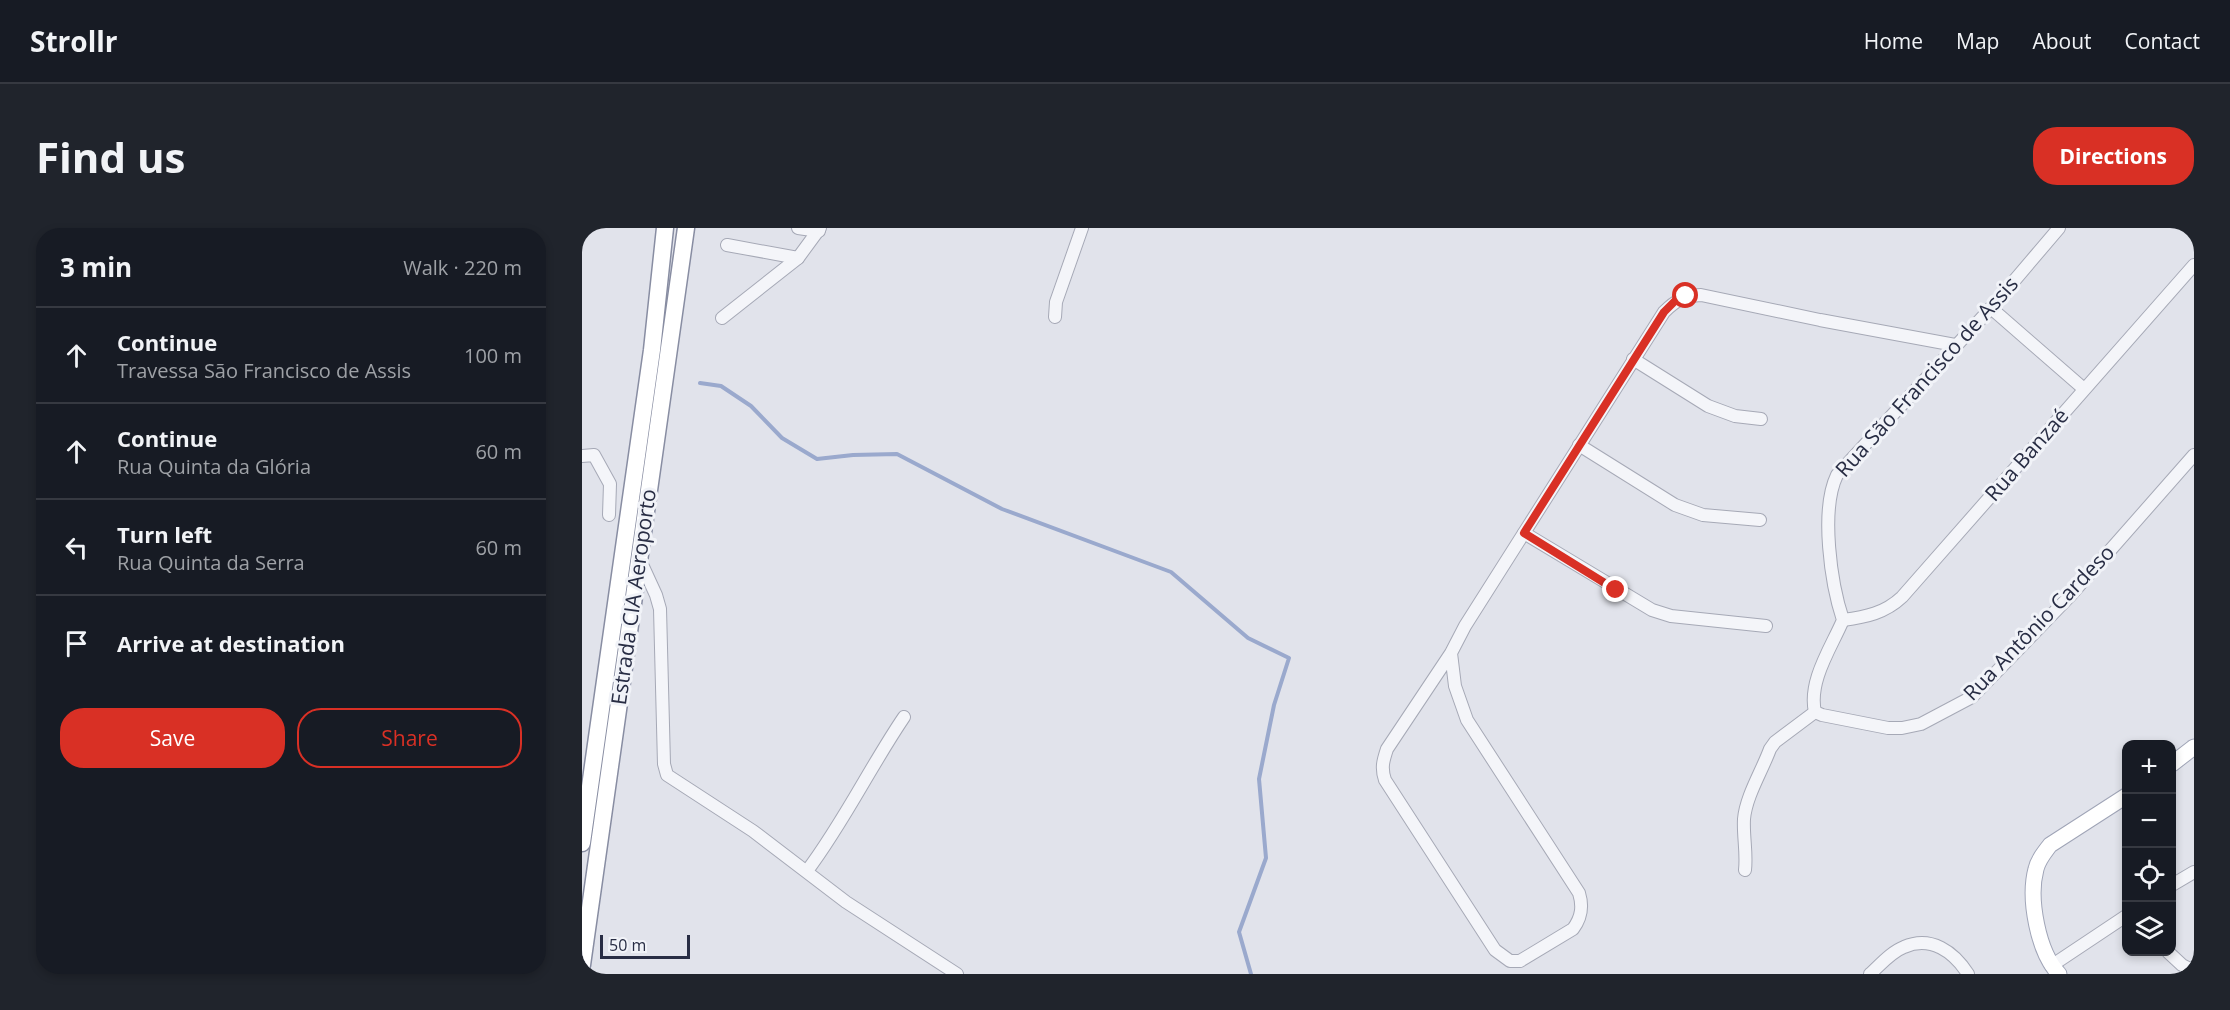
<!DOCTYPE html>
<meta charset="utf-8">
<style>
body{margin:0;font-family:"Open Sans",sans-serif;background:#20242c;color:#f1f3f6}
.controls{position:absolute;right:18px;bottom:18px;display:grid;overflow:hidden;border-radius:12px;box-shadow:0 3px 9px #0003}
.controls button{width:54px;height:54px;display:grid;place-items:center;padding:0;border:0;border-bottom:2px solid #363941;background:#171b24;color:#f1f3f6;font:30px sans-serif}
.scale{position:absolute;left:18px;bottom:15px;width:90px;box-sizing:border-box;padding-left:6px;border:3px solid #282d44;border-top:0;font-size:16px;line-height:21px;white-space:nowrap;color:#282d44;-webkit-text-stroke:4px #f1f3f8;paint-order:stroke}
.stop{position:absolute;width:18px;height:18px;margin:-14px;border:4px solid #d93025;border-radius:50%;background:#fff}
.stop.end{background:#d93025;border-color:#fff;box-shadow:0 2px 6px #0008}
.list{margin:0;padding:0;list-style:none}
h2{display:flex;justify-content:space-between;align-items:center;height:78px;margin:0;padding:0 24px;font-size:26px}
h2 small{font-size:20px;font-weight:400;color:#9ea1a6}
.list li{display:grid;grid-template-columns:39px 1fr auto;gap:18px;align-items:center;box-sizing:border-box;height:96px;padding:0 24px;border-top:2px solid #363941}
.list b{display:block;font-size:22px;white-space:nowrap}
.list p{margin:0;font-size:20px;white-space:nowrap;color:#9ea1a6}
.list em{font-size:20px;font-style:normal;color:#9ea1a6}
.actions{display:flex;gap:12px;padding:18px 24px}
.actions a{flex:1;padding:14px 0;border:2px solid #d93025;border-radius:24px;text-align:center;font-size:21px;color:#d93025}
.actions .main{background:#d93025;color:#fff}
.icon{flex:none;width:33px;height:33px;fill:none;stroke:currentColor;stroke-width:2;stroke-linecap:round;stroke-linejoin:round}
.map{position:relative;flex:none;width:1612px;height:746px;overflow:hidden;border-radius:24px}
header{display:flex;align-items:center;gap:36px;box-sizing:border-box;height:84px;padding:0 30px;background:#171b24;border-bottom:2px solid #363941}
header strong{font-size:28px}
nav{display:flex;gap:33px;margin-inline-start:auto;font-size:21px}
.intro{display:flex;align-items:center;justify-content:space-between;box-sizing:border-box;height:144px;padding:0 36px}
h1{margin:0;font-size:42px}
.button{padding:15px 27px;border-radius:24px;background:#d93025;color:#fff;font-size:21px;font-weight:700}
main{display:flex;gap:36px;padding:0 36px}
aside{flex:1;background:#171b24;border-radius:24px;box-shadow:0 3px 9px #0003}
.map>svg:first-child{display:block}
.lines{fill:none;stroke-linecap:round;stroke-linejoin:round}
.stream{stroke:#9aa9cd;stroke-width:4}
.minor-casing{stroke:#a6a9b6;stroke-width:14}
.major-casing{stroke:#a0a5b7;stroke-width:17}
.highway-casing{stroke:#888da2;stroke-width:19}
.minor{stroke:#f4f5f9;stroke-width:12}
.major{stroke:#fff;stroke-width:15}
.highway{stroke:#fff;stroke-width:16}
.route{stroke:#d93025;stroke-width:8}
.labels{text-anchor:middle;stroke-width:6;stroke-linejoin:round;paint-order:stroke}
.street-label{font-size:21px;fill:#282d44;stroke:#f1f3f8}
</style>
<header>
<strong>Strollr</strong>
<nav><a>Home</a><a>Map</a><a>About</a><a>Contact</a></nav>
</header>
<div class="intro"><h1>Find us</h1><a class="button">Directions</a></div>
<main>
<aside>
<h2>3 min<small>Walk · 220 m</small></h2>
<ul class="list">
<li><svg class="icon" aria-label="ahead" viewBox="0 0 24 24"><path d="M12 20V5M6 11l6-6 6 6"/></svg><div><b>Continue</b><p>Travessa São Francisco de Assis</p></div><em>100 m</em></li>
<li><svg class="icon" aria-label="ahead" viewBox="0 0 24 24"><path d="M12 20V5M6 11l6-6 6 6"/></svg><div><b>Continue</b><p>Rua Quinta da Glória</p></div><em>60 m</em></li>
<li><svg class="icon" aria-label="left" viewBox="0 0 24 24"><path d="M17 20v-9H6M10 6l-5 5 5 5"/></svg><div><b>Turn left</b><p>Rua Quinta da Serra</p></div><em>60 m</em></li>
<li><svg class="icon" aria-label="arrive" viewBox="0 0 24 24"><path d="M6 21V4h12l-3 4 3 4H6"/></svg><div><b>Arrive at destination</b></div></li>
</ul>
<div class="actions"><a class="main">Save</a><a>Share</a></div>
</aside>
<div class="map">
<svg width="1612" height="746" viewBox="0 0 1612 746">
<rect width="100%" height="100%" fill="#e1e3eb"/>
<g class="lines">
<!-- stream -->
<polyline class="stream" points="118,155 139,158 169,178 200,210 235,231 271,227 315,226 420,281 589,344 666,410 707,430 692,477 677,551 684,630 657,704 669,746"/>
<defs>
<g id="minor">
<polyline points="216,0 237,3"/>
<polyline points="145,17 216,30"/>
<polyline points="1409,80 1502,161"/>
<polyline points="473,89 474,74 500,0"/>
<polyline points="140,90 216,30 238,0"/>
<polyline points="1051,131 1126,178 1153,188 1179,191"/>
<polyline points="997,217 1093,277 1121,287 1178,292"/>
<polyline points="0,228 12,227 28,256 27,287"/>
<polyline points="942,305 1070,382 1089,388 1184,398"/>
<polyline points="57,330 74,367 78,381 82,536 85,547 171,603 264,674 375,746"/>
<path d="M1261,392C1284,389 1303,385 1320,369L1612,37"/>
<path d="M869,425L873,458L885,492L997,665C1001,678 1000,689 991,701L938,733H928L913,722L803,552C799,540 801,533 805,521L869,425L883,398L1082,84C1094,72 1102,68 1119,67L1238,92L1373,117"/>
<path d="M1233,484C1226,453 1249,420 1261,392C1249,356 1238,282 1255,247L1409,80L1477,0"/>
<polyline points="1233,484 1240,487 1306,500 1320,500 1339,496 1390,469 1487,369 1612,227"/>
<path d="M1163,642C1165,625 1161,608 1162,591C1164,568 1180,543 1188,521L1193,514L1233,484"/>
<path d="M225,643C262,594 288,539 322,489"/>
<polyline points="1590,657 1612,644"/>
<polyline points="1586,724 1600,737 1612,743"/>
<polyline points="1469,738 1544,688"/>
<path d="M1288,746C1298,737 1309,724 1322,719C1349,707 1372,724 1386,746"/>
</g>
<g id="major">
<polyline points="1590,536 1612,519"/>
<path d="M1477,746C1456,724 1446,671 1454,641C1456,632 1462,625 1468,617L1544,568"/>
</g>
<g id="highway">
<polyline points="0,615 70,122 83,0"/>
<polyline points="0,737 104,0"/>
</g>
</defs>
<!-- minor casing -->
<use href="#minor" class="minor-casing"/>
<!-- major casing -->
<use href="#major" class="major-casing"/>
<!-- highway casing -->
<use href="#highway" class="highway-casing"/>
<!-- minor -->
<use href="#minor" class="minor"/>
<!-- major -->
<use href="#major" class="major"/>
<!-- highway -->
<use href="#highway" class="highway"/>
</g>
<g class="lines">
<!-- route -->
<polyline class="route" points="1034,362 942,305 1082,84 1093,73 1104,68"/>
</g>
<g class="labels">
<!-- street labels -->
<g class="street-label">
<text transform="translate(1345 149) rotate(-48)" y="7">Rua São Francisco de Assis</text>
<text transform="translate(1445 227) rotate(-49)" y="7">Rua Banzaé</text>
<text transform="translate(52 369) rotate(-82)" y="7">Estrada CIA Aeroporto</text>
<text transform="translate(1457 395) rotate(-46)" y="7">Rua Antônio Cardeso</text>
</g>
</g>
</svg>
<div class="controls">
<button>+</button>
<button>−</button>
<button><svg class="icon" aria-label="locate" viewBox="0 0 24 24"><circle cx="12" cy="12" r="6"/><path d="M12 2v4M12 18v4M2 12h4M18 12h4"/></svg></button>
<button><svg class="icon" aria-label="layers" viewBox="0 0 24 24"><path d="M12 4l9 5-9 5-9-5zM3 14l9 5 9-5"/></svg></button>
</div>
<div class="scale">50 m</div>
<div class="stop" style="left:1104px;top:68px"></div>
<div class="stop end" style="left:1034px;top:362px"></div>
</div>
</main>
